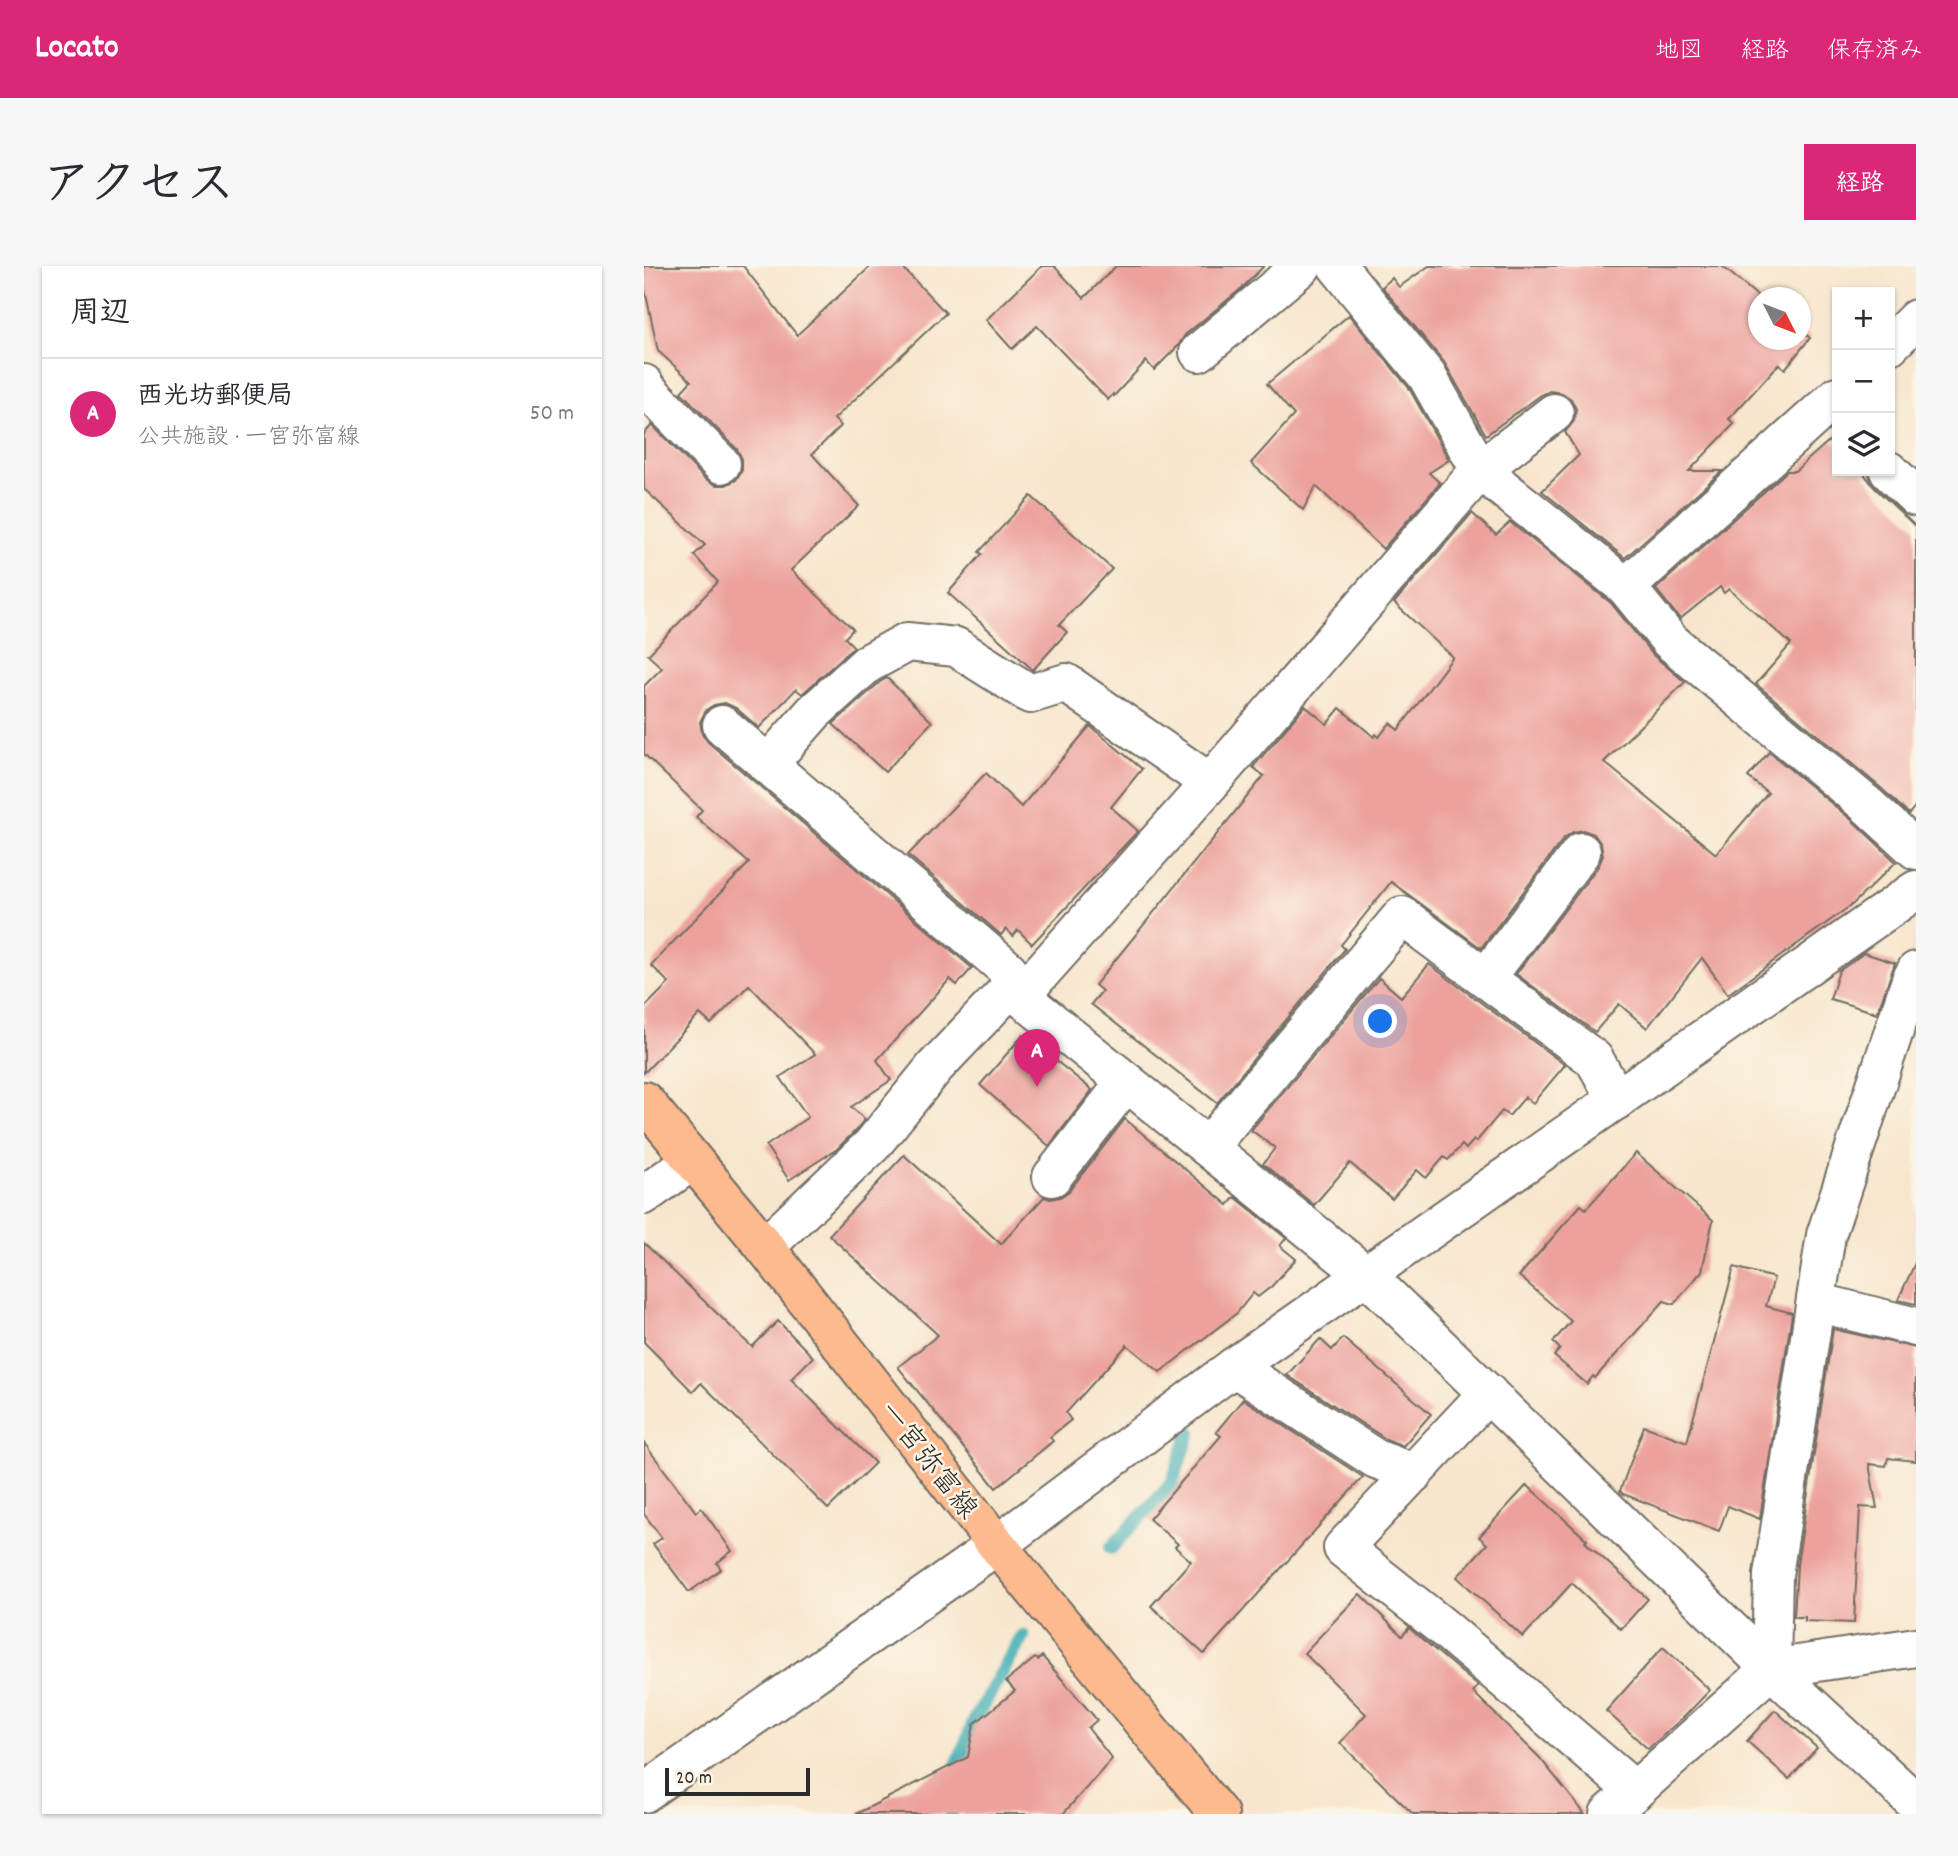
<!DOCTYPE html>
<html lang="ja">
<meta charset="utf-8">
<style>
body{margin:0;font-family:Dekko,"Klee One",sans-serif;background:#f7f7f7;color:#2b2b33}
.controls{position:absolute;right:21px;top:21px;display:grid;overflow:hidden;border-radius:0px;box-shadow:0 2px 5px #0004}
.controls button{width:63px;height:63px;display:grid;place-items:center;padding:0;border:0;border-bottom:2px solid #e1e1e2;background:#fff;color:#2b2b33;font:35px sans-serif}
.compass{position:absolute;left:1104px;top:21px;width:63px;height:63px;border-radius:50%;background:#fff;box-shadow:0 2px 5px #0004;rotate:132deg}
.scale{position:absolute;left:21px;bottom:18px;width:145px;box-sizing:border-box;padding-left:7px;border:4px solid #2b2b2b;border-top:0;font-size:19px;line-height:24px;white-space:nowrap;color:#2b2b2b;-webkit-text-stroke:5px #fcf5e5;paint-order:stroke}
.you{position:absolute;left:737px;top:756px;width:24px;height:24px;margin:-18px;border:5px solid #fff;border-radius:50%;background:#1a73e8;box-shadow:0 0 0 10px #1a73e833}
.badge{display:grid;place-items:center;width:46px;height:46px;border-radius:50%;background:#db2777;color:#fff;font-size:23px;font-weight:700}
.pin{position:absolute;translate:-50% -58px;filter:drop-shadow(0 2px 4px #0008)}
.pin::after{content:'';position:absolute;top:37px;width:24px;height:21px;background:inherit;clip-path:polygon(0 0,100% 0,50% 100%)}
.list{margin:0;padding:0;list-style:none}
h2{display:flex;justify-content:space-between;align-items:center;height:91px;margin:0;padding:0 28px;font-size:30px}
h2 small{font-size:23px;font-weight:400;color:#7c7c81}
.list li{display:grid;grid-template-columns:46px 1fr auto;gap:21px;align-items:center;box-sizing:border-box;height:112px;padding:0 28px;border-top:2px solid #e1e1e2}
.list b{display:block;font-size:26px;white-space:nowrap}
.list p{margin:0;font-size:23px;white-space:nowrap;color:#7c7c81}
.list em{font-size:23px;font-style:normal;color:#7c7c81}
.icon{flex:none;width:38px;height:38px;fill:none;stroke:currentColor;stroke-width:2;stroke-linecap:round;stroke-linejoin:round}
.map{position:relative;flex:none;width:1272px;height:1548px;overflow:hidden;border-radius:0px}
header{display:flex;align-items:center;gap:42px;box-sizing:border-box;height:98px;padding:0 35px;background:#db2777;color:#fff}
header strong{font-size:33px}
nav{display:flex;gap:38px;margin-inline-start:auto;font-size:24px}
.intro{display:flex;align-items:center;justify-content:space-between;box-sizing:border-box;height:168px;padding:0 42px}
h1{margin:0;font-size:49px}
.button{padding:18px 32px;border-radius:0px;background:#db2777;color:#fff;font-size:24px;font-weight:700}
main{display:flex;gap:42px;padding:0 42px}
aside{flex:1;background:#fff;border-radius:0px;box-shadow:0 2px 5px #0004}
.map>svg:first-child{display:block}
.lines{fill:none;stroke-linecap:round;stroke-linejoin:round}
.stream{stroke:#3aacb5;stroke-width:14}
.building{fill:#eca19d}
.minor-casing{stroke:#726c64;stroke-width:42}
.major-casing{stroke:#726c64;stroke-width:42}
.minor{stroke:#fff;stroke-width:38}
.major{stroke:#fcba8e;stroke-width:38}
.labels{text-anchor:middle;stroke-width:5;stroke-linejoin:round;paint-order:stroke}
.street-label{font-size:28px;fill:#2b2b2b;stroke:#fcf5e5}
</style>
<header>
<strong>Locato</strong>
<nav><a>地図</a><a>経路</a><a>保存済み</a></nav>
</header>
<div class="intro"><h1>アクセス</h1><a class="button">経路</a></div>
<main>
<aside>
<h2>周辺<small></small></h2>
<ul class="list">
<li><span class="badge">A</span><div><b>西光坊郵便局</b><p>公共施設 · 一宮弥富線</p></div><em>50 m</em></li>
</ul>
</aside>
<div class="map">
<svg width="1272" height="1548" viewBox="0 0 1272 1548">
<rect width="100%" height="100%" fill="#fcf5e5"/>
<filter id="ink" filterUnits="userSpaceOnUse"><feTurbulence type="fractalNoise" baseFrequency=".0143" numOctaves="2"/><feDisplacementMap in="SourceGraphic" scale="14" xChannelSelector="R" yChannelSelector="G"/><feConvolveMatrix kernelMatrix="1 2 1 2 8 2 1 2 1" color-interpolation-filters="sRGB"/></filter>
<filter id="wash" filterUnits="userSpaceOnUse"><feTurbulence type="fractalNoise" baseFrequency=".00686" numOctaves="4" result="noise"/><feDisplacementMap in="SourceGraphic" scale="28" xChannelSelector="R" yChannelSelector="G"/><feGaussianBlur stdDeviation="1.57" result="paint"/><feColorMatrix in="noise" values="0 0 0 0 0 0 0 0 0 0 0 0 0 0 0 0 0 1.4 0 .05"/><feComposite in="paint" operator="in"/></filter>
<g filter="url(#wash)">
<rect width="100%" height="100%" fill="#f7e6cd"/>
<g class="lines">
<!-- stream -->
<g class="stream">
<polyline points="467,1282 528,1217 546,1166"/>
<polyline points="307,1548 314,1497 332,1451 379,1370"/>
</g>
</g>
<g id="blocks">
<!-- building -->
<g class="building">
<polygon points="0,0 99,0 153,69 227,0 257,0 302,47 190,153 197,160 168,188 215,240 147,304 209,363 201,372 210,381 158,428 152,423 115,462 92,442 81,437 70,439 62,444 56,456 58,467 64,476 328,702 313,719 306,713 233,794 247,814 207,841 221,853 212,864 193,883 145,914 122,880 164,851 136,811 171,788 105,719 67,758 56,748 0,807 0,742 25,717 7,699 105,597 52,551 58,544 0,488 0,420 18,402 4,389 74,316 50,289 61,279 0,223 0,168 8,159 61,213 72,219 82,219 92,214 98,204 98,193 93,183 37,126 47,115 14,85 0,19"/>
<polygon points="398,0 410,0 440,32 472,0 620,0 598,22 541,69 534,80 510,104 502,95 470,130 469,128 464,134 393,60 368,83 342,54"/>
<polygon points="785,0 1078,0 1116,32 1115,32 1115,74 1157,74 1157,64 1166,72 1141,103 1135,98 1085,153 1090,158 1045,205 1078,205 981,292 898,225 935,189 921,166 930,155 932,143 927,133 918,127 906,125 897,129 842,169 800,96 738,21 748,12 755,21"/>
<polygon points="705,49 765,122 805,194 785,207 796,217 739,283 672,220 659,244 607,197 650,149 623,118"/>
<polygon points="1187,173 1193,179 1193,205 1218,205 1230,221 1272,261 1272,539 1265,548 1237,522 1112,418 1147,378 1085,323 1080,327 1076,321 1036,353 1012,323 1143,205 1151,205"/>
<polygon points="387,230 468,303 415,359 423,366 389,404 304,327 338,288 335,286"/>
<polygon points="828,247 852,269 866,256 967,337 1009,389 1041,416 960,496 1072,588 1124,527 1104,511 1125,486 1209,555 1252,596 1209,638 1084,728 1058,692 1003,762 975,738 951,766 872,708 955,599 959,589 957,578 950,568 939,564 929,566 920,572 837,682 747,616 697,679 701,683 573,837 447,738 458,725 451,719 620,510 609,501 661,440 683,458 696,442 730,471 732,468 735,471 746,457 754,464 809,391 750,337"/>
<polygon points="243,412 288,456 241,506 189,458 236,416"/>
<polygon points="446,460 498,503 467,541 494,565 388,678 374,664 369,670 362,663 357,669 264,589 342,507 377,541"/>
<polygon points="1220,687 1251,697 1233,747 1186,733 1195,705"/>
<polygon points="785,698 921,799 889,837 881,831 865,850 858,845 832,876 830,874 822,883 818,879 804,894 800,891 782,912 773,904 748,933 706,897 670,939 619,898 631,882 607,864 735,712 757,731"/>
<polygon points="379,769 404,791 405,789 448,824 405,880 336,819"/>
<polygon points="481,853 584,939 591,931 642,972 636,980 652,993 628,1020 614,1031 609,1027 593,1047 516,1106 483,1079 422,1147 427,1154 406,1171 409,1175 352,1222 254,1101 294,1069 185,969 260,889 357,978 400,931 406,933 416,931 425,925"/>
<polygon points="992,887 1069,954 1058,1005 1030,1038 1020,1035 951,1112 949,1110 943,1118 910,1090 916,1083 909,1076 927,1055 875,1010 937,939 942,943"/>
<polygon points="0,977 108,1081 134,1055 169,1091 147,1113 231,1197 184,1243 57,1117 49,1126 0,1076"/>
<polygon points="1272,995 1272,1038 1254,1034"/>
<polygon points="1090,1001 1130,1012 1122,1040 1148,1047 1116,1253 1084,1240 1075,1265 979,1228 976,1225 1000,1160 1043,1176"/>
<polygon points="1189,1063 1272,1082 1272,1195 1244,1192 1242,1200 1225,1198 1233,1242 1216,1241 1210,1357 1161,1355 1161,1351 1150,1351 1153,1299"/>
<polygon points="699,1072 787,1148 759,1180 742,1173 643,1109 676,1073 688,1084"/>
<polygon points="599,1133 719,1211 560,1388 507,1340 547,1295 531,1281 534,1278 505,1253 577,1170 572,1166"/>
<polygon points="0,1177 52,1246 57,1242 88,1285 73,1297 77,1303 45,1326 9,1278 18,1272 0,1248"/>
<polygon points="883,1219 943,1274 941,1276 1004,1333 977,1363 928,1317 879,1371 813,1311 843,1278 835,1271"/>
<polygon points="716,1328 758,1370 765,1362 834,1420 829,1426 896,1492 941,1548 769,1548 696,1477 722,1448 660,1387"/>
<polygon points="1019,1381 1066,1424 1043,1448 1004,1483 962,1445"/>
<polygon points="398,1390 453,1454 444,1462 468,1493 419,1548 212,1548 324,1491 330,1458 371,1425 362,1415 391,1392 394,1394"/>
<polygon points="1131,1444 1173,1482 1145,1513 1103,1475"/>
</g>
</g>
</g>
<g filter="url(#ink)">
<use href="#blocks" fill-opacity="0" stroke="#726c64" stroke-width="2"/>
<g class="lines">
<defs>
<g id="minor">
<polyline points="693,0 783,110 836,204 982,321 1026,375 1223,539 1272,584"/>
<polyline points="1246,79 1272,53"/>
<polyline points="555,86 658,0"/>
<polyline points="0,118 1,121 77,198"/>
<polyline points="1245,205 1272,231"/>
<polyline points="982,321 1193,130"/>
<polyline points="78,459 364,704 366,722 722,1009 1127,1403 1272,1537"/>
<polyline points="124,498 170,446 223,398 263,376 312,381 386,428 422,417 566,517"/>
<polyline points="842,712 937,586"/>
<polyline points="376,730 566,517 836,204 910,147"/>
<polyline points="564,881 758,650 950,793 973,834"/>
<polyline points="408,911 482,816"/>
<polyline points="0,929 48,895"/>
<polyline points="121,981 228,879 291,801 366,722"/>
<polyline points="1172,1036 1272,1061"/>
<polyline points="590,1101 732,1193 770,1207"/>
<polyline points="844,1127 699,1282 801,1363 991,1525"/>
<polyline points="1127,1403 1129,1309 1182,969 1267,714 1272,705"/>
<polyline points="0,1527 353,1279 590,1101 1272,624"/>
<polyline points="965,1548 1127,1403 1272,1381"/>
</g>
<polyline id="major" points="0,835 121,981 353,1279 575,1548"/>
</defs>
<!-- minor casing -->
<use href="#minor" class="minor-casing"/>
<!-- major casing -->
<use href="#major" class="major-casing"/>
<!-- minor -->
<use href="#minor" class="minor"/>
<!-- major -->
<use href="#major" class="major"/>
</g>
</g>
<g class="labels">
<!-- street labels -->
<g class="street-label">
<text transform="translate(286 1193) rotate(52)" y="10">一宮弥富線</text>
</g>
</g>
</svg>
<div class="controls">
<button>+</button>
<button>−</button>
<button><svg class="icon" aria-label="layers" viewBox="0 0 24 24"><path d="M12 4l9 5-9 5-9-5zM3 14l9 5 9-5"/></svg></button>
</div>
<svg class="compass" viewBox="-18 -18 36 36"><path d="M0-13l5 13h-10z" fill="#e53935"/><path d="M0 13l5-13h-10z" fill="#7c7c81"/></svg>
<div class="scale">20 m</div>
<div class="you"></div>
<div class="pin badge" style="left:393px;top:821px">A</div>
</div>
</main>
